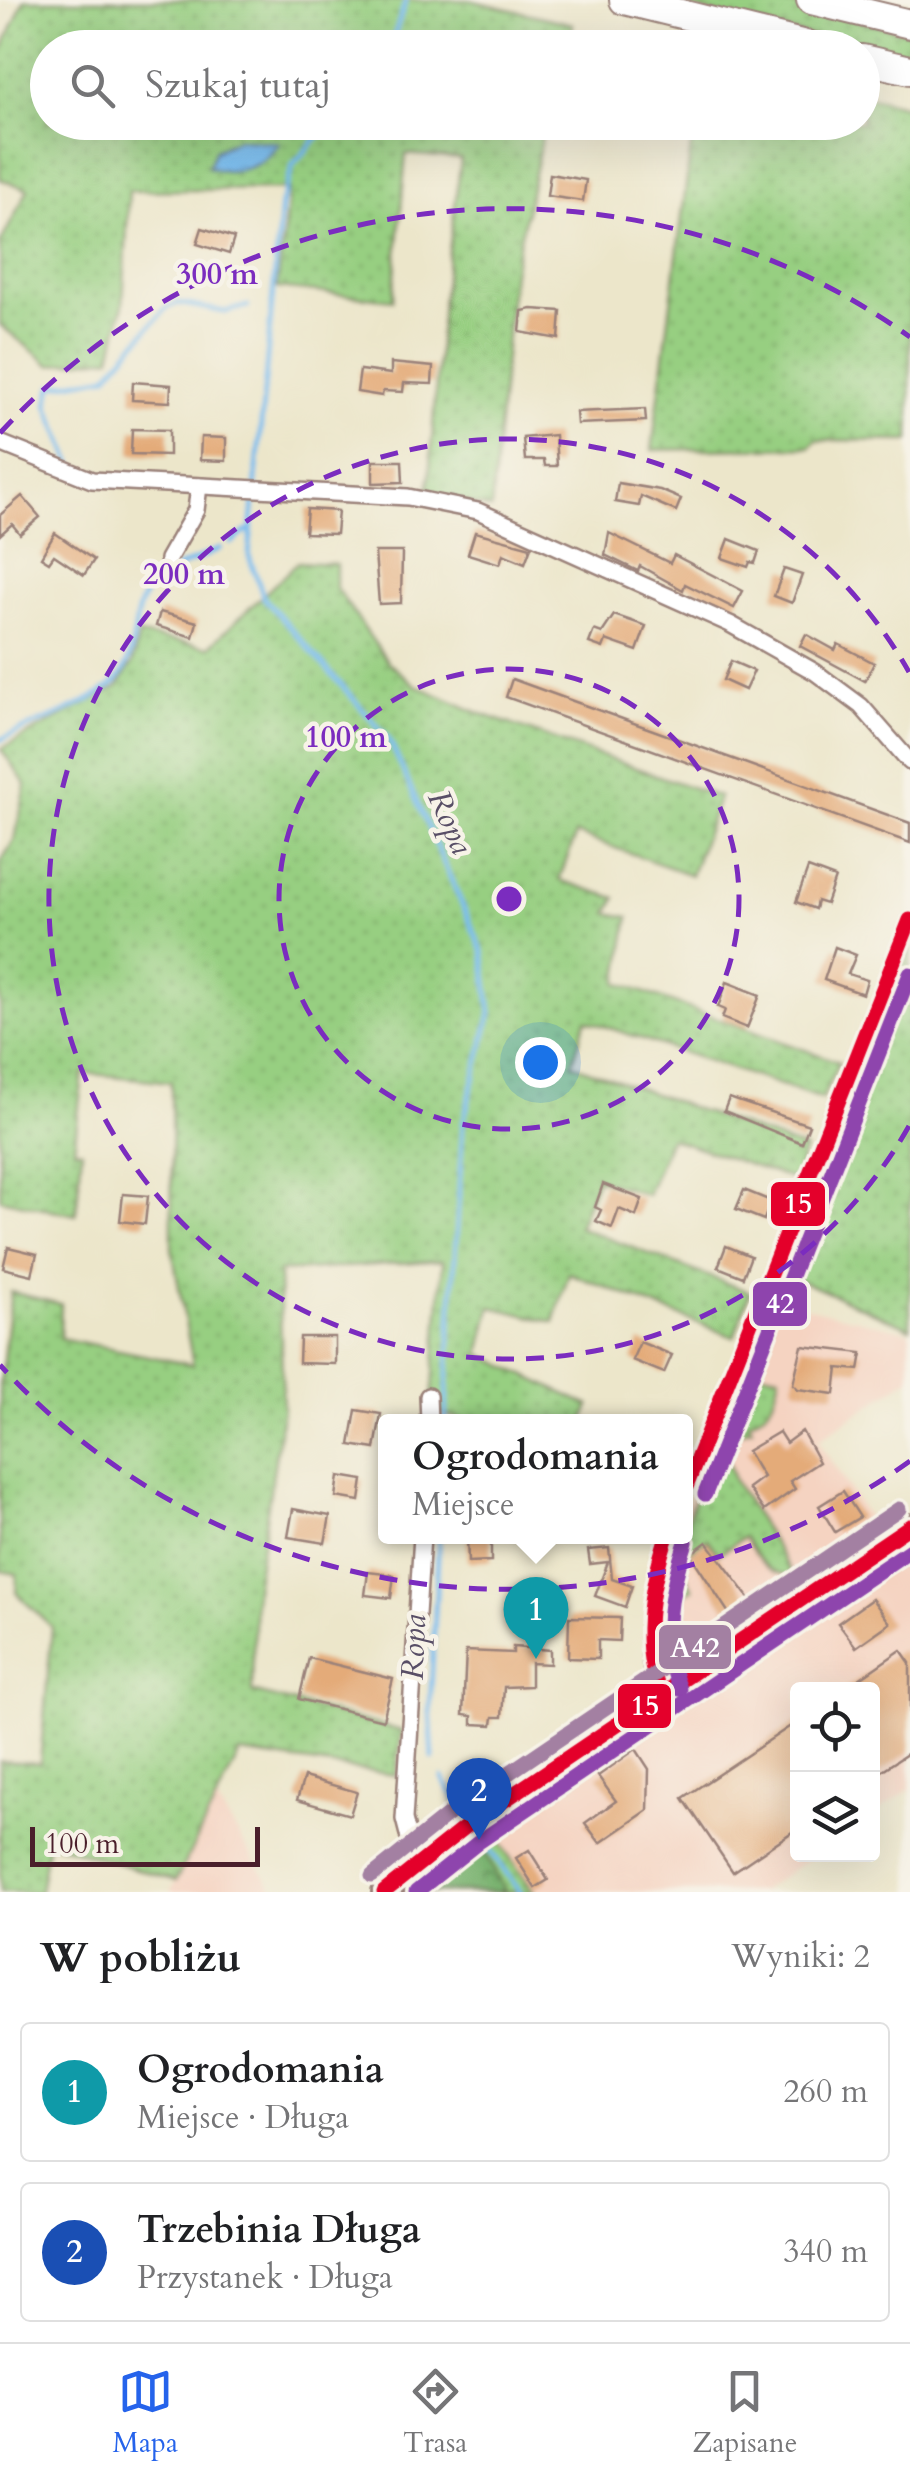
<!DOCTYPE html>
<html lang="pl">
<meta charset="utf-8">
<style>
body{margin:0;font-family:Cardo,serif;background:#f6f6f6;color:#202124}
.controls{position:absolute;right:30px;bottom:30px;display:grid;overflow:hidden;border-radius:10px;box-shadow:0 10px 40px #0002}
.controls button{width:90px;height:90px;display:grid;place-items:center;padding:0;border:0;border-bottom:2px solid #e0e0e0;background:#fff;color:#202124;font:50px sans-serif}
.scale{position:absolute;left:30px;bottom:25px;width:230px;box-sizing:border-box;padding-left:10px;border:5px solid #4a1f2b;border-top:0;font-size:28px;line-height:35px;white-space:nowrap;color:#4a1f2b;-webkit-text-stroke:8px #f7f3e8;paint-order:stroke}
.you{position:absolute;left:540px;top:1062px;width:35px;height:35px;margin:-25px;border:8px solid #fff;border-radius:50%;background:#1a73e8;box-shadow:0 0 0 15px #1a73e833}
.badge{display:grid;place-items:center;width:65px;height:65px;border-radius:50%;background:#2563eb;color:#fff;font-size:32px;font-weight:700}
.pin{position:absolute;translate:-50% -82px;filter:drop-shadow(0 2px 5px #0008)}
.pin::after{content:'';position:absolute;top:52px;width:35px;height:30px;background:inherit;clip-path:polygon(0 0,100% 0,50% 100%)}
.popup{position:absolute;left:378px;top:1414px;width:315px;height:130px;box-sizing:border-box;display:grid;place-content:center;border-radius:10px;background:#fff;filter:drop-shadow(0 2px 8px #0005);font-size:32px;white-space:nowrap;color:#757577}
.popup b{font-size:38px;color:#202124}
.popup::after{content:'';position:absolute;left:50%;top:100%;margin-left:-20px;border:20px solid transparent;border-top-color:#fff}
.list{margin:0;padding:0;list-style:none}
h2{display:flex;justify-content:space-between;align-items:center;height:130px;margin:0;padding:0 40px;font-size:42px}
h2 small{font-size:32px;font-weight:400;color:#757577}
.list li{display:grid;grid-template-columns:65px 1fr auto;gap:30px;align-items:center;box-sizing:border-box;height:140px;margin:0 20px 20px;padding:0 20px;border:2px solid #e0e0e0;border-radius:10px}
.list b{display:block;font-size:38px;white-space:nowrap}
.list p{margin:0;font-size:32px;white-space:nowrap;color:#757577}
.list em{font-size:32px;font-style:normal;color:#757577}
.icon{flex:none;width:55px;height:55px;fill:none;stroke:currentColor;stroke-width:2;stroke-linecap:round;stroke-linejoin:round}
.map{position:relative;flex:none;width:910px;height:1892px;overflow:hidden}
.search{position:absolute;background:#fff;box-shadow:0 10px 40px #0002;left:30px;right:30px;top:30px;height:110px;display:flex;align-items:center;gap:25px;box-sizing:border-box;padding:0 35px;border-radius:55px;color:#757577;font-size:38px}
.sheet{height:450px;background:#fff}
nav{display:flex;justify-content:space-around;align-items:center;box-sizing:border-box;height:140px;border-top:2px solid #e0e0e0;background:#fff;font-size:28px;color:#757577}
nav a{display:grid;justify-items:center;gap:5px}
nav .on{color:#2563eb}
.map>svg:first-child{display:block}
.built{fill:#f5d3c1}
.grass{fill:url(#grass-dots);stroke:#707756;stroke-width:2.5}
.forest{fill:url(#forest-crowns);stroke:#62684d;stroke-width:2.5}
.water{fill:url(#water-ripples);stroke:#616e8c;stroke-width:2.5}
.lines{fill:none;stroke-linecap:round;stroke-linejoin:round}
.stream{stroke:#78bcee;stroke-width:5}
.building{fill:#e4ab79}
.street-casing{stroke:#9b827a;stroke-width:20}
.primary-casing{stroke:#9b827a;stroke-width:28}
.highway-casing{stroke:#9b827a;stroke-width:32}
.street{stroke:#fff;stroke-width:15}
.primary{stroke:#fff;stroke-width:22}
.highway{stroke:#fff;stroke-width:28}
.bus-1-casing{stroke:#f7f3e8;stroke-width:22}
.bus-2-casing{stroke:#f7f3e8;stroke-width:22}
.bus-3-casing{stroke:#f7f3e8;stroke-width:22}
.bus-1{stroke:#e4002b;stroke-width:15}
.bus-2{stroke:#8e44ad;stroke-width:15}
.bus-3{stroke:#a380a2;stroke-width:15}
.ring{fill:none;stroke:#7b2cbf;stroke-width:5;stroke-dasharray:18 12}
.labels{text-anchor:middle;stroke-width:9;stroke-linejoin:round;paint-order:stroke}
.water-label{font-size:32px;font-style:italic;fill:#584e66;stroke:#f7f3e8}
.centre{fill:#7b2cbf;stroke:#f7f3e8;stroke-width:5}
.ring-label{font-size:30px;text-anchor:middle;font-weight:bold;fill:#7b2cbf;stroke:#f7f3e8;stroke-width:9;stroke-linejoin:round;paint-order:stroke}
.line-badge{stroke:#f7f3e8;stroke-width:4}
.badge-label{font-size:28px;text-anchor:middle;font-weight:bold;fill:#fff}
</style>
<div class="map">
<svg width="910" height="1892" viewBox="0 0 910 1892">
<defs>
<pattern id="grass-dots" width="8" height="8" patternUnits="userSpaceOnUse" patternTransform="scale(2.5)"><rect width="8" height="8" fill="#97cf81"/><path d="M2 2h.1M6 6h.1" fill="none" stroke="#84b170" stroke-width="1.8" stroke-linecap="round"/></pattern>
<pattern id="forest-crowns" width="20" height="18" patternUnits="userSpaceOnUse" patternTransform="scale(2.5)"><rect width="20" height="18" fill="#79b26f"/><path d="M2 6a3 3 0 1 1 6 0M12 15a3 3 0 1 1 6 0" fill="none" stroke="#65905b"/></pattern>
<pattern id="water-ripples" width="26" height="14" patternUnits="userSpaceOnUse" patternTransform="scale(2.5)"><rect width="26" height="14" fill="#78bcee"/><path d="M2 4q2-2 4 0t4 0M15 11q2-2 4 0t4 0" fill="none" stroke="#69a1cc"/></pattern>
</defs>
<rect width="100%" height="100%" fill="#f7f3e8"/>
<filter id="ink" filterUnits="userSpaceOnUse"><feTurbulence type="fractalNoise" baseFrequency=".01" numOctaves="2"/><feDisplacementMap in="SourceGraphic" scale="20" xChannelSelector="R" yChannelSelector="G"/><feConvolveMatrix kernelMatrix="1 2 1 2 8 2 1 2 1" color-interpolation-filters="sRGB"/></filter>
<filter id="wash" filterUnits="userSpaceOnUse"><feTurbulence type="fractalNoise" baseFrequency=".0048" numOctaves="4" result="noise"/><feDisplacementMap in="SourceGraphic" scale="40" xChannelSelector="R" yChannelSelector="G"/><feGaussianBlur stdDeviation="2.25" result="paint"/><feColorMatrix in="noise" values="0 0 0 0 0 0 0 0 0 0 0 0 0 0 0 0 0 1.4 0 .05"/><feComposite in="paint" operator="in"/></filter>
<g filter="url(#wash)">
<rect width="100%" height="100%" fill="#ece6ca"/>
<!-- built -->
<g class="built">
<polygon points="771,1299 910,1332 910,1378 818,1440 876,1530 676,1667 669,1665 661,1651 656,1592 674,1537 686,1536 686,1507"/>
<polygon points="910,1551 910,1789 873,1815 872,1690 798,1690 798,1854 814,1855 760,1892 534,1892 496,1837"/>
<polygon points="216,1800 275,1892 170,1892"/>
</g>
<!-- grass -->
<g class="grass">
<polygon points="24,0 470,0 573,24 569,48 48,48 48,122 545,123 513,272 491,509 428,493 442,303 461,159 406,154 393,300 277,288 289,189 129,191 123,305 111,357 50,365 0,325 0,244 28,189 0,179 0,55"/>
<polygon points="659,0 772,0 910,33 910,60"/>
<polygon points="863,95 910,107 910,441 816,440 810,447 652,450 694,123 862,122"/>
<polygon points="298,562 336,564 336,588 387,661 415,685 479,713 719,797 691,875 576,834 559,880 616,898 608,913 629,917 618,983 839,1062 822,1099 586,1020 572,1064 805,1149 794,1180 670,1138 647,1195 597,1179 578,1227 750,1292 734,1337 569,1273 554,1322 491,1307 480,1354 590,1406 584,1421 467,1421 431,1411 443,1260 279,1272 283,1408 255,1589 252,1692 402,1731 396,1775 240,1753 176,1881 48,1842 40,1892 0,1892 0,1761 40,1763 52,1627 16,1593 17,1574 0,1571 0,1387 11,1292 61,1304 60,1338 193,1365 172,1249 171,1082 83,1073 74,1149 82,1150 76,1215 0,1199 0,863 15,839 26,785 1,749 117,687 132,664 139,635 209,647"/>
<polygon points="910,945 910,1328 783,1273"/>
<path d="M752,1370L780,1375C775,1399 772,1411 749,1422L752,1428L733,1434L725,1428L744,1374Z"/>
<path d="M726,1454L734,1480L793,1575C763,1575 758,1556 744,1537L718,1554L707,1539L682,1556L679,1562L693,1589L668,1602L663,1593L680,1537L686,1536V1522L708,1463Z"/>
<polygon points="779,1591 781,1595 676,1667 663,1660 661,1647 666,1638 713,1636"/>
<polygon points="496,1837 534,1892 415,1892"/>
</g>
<!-- forest -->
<polygon class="forest" points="482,1846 505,1892 415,1892"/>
<!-- water -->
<path class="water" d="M238,139L279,143C264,167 236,177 208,167L215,150Z"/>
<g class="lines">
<!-- stream -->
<g class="stream">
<polyline points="390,48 406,0"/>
<polyline points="331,122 293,165 281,204 249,556 264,598 389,739 483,952 491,1013 463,1123 445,1422"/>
<polyline points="73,465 48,405 52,386 107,376 165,309 178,303 225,312 248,306"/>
<polyline points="231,543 248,530"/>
<path d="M0,740C30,725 97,703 118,679C141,652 128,608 152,585C170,567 199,561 220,548"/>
<polyline points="433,1758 430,1709 439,1536"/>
<polyline points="442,1778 466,1816"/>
<polyline points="475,1829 520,1892"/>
</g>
</g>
<g id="blocks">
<!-- building -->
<g class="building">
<polygon points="550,174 586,180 583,201 547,196"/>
<polygon points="202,228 234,238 229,254 197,244"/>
<polygon points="532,309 561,311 559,339 520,332 522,311"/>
<polygon points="391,363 433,367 432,384 404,383 403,392 383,391 382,396 357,392 360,370 391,374"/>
<polygon points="133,382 171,385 170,402 132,400"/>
<polygon points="645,409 646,421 577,424 576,412"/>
<polygon points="132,429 169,430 169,455 131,454"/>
<polygon points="555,435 557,466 545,466 544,460 525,460 523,438"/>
<polygon points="201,437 226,438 226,461 200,460"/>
<polygon points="373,461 402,461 403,482 373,483"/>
<polygon points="618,483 660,490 681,499 676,511 641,496 639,506 615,502"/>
<polygon points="22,496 40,517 20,534 12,524 0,535 0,515"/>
<polygon points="307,509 338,511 336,534 305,533"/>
<polygon points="475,532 531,547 525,563 503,554 500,564 468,554"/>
<polygon points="55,533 94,560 84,575 54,555 49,562 41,557"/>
<polygon points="609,533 670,563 674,555 743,591 734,608 685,584 683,590 640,566 638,571 605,555"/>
<polygon points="729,539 759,551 755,563 750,562 748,567 722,558"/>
<polygon points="375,552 402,552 401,603 379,604"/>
<polygon points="784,569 802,575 792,603 774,596"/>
<polygon points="160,612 197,622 193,637 156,626"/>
<polygon points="614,615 646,626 637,651 606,640 603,648 589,643 594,630 602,633"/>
<polygon points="806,634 835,650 838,644 874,663 865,681 800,646"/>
<polygon points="731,661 754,671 745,690 723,680"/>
<polygon points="512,679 910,823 910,843 506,697"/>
<polygon points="808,868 835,878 826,904 817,901 815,909 796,902"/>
<polygon points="835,947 856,955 848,974 867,980 863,994 824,980"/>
<polygon points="727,982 760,995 747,1028 722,1018 725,1010 718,1007"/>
<polygon points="729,1098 809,1125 802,1143 724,1111"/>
<polygon points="603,1184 642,1199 636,1216 619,1209 612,1228 596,1221 601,1210 595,1207"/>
<polygon points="744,1190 771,1201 764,1220 736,1209"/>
<polygon points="123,1194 148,1196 145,1224 120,1221"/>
<polygon points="726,1246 751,1256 743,1277 718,1267"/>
<polygon points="8,1247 37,1254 32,1275 3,1268"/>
<polygon points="300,1337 335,1337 335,1364 299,1363"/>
<polygon points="640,1342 672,1355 664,1373 632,1360"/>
<polygon points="802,1346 862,1353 859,1370 838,1368 835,1394 798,1389 793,1384"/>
<polygon points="356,1410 381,1414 375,1449 350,1445"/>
<polygon points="802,1431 819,1462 790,1481 795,1489 764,1511 748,1488 763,1477 747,1451 779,1432 786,1443"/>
<polygon points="339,1476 363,1480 360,1501 336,1497"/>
<polygon points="843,1491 860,1517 835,1532 819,1506"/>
<polygon points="293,1509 330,1516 325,1543 288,1537"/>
<polygon points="467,1536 491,1536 491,1561 468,1562"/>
<polygon points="707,1542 751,1600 730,1615 690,1554"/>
<polygon points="609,1548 612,1579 632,1586 625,1607 595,1596 608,1562 590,1564 588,1550"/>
<polygon points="368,1572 394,1575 391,1598 365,1595"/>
<polygon points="872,1599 890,1623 856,1647 838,1623"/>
<polygon points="569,1617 620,1618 619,1641 598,1640 598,1659 568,1658"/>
<polygon points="513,1647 550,1650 550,1664 531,1663 531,1686 504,1687 502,1717 493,1717 492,1725 472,1724 472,1716 463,1715 466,1651 513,1653"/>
<polygon points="901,1650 910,1663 910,1752 872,1777 872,1690 843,1690"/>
<polygon points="309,1658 393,1679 383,1720 299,1699"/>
<polygon points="798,1721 798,1828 733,1872 683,1798"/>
<polygon points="636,1749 649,1769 648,1810 600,1843 585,1823 616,1801 598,1776"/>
<polygon points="304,1777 357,1792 350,1815 297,1800"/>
<polygon points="529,1850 548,1880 535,1888 516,1858"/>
</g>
</g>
</g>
<g filter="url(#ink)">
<use href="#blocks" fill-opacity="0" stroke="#9b827a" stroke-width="2.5"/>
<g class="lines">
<defs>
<g id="street">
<polyline points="0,443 92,480 408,497 478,511 730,624 815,672 861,706 910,762"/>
<polyline points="168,559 196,510 199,486"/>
<polyline points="428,1396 429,1422"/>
<polyline points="686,1487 910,920"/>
<path d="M662,1697C638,1657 651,1578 667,1536"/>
<polyline points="421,1862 412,1850 404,1819 422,1536"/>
</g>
<polyline id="primary" points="384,1892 468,1825 910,1526"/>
<g id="highway">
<polyline points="624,0 818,48"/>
<polyline points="811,0 910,24"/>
<polyline points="862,59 910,70"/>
</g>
</defs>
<!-- street casing -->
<use href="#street" class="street-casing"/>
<!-- primary casing -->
<use href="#primary" class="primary-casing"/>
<!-- highway casing -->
<use href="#highway" class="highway-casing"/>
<!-- street -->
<use href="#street" class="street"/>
<!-- primary -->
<use href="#primary" class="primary"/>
<!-- highway -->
<use href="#highway" class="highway"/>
<defs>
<g id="bus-1">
<polyline points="686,1487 910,920"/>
<path d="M662,1697C639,1646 650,1588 667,1536"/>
<polyline points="384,1892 468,1825 910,1526"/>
</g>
<g id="bus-2">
<polyline points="705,1494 910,974"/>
<path d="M680,1689C660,1642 670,1589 686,1542"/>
<polyline points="416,1892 480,1841 910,1550"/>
</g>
<polyline id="bus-3" points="372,1876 457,1808 899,1509"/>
</defs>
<!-- bus-1 casing -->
<use href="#bus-1" class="bus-1-casing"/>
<!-- bus-2 casing -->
<use href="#bus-2" class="bus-2-casing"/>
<!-- bus-3 casing -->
<use href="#bus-3" class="bus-3-casing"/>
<!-- bus-1 -->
<use href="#bus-1" class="bus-1"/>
<!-- bus-2 -->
<use href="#bus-2" class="bus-2"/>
<!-- bus-3 -->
<use href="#bus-3" class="bus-3"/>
</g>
</g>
<!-- distance rings -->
<g class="ring">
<circle cx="509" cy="899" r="230"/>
<path d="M909 1126A460 460 0 1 1 909 672"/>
<path d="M910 1461A690 690 0 0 1 0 1365M0 433A690 690 0 0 1 910 337"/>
</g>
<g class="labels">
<!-- water labels -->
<g class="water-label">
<text transform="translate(451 822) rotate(66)" y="11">Ropa</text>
<text transform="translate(413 1647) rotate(-88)" y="11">Ropa</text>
</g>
</g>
<circle cx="509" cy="899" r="15" class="centre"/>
<g class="ring-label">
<text x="217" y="284">300 m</text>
<text x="184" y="584">200 m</text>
<text x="346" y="747">100 m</text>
</g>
<g class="line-badge">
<rect x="769" y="1180" width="58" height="48" rx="10" fill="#e4002b"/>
<rect x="751" y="1280" width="58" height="48" rx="10" fill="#8e44ad"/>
<rect x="657" y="1623" width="76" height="48" rx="10" fill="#a380a2"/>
<rect x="616" y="1682" width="57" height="48" rx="10" fill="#e4002b"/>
</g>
<g class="badge-label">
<text x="798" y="1213">15</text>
<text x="780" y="1313">42</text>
<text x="695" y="1657">A42</text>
<text x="645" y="1715">15</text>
</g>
</svg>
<div class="controls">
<button><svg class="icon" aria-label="locate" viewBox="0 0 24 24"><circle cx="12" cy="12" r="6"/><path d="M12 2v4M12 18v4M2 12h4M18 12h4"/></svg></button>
<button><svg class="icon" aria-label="layers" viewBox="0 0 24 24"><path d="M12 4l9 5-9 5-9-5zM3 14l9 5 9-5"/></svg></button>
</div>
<div class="scale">100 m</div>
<div class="you"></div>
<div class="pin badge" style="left:536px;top:1659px;background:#0f9aa8">1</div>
<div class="popup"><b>Ogrodomania</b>Miejsce</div>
<div class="pin badge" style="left:479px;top:1840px;background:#1a4fb4">2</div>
<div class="search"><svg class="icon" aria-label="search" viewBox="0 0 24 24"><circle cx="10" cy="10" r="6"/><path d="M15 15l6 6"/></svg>Szukaj tutaj</div>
</div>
<section class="sheet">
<h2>W pobliżu<small>Wyniki: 2</small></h2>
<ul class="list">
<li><span class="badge" style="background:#0f9aa8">1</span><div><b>Ogrodomania</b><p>Miejsce · Długa</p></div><em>260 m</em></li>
<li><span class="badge" style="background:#1a4fb4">2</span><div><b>Trzebinia Długa</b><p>Przystanek · Długa</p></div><em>340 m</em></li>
</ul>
</section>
<nav>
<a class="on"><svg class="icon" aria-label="map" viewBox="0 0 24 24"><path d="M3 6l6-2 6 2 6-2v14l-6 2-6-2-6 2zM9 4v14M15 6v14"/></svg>Mapa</a>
<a><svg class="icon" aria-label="directions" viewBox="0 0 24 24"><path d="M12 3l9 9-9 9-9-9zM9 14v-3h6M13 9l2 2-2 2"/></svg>Trasa</a>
<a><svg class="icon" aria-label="saved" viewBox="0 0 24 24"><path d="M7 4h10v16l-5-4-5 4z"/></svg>Zapisane</a>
</nav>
